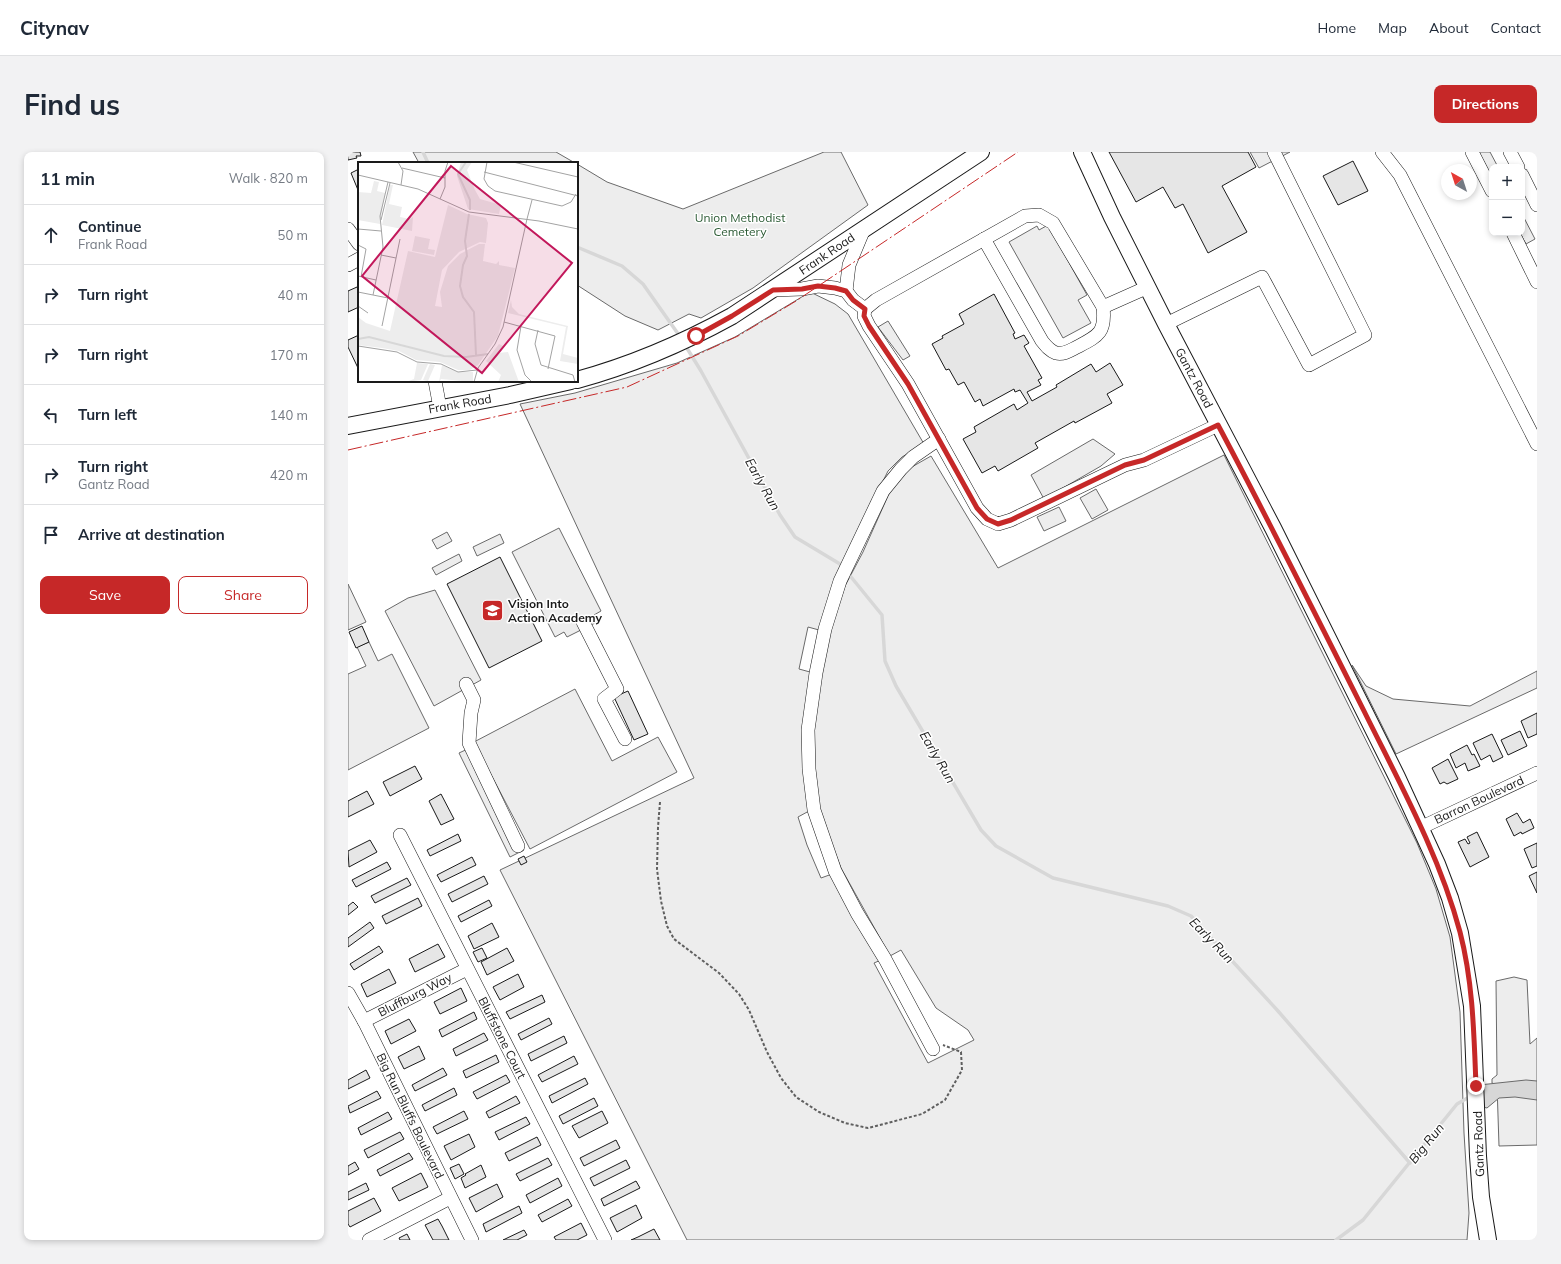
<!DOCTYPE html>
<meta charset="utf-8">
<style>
body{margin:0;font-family:Mulish,sans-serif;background:#f2f2f3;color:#1f2937}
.controls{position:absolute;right:12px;top:12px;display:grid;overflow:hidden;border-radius:8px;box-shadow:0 2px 6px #0003}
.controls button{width:36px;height:36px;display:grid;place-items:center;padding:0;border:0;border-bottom:1px solid #e0e1e3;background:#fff;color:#1f2937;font:20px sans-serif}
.compass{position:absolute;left:1093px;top:12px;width:36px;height:36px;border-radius:50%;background:#fff;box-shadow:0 2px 6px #0003;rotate:321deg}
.stop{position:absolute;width:12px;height:12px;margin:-9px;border:3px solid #c62828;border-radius:50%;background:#fff}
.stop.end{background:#c62828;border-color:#fff;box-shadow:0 1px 4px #0008}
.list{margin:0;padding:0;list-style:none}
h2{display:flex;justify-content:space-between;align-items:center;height:52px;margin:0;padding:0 16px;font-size:17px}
h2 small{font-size:13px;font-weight:400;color:#747a83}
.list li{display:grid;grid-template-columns:26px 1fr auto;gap:12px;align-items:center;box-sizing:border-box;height:60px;padding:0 16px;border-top:1px solid #e0e1e3}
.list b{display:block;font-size:15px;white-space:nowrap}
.list p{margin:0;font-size:13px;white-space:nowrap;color:#747a83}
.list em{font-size:13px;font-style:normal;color:#747a83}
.actions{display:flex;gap:8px;padding:12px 16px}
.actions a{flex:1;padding:9px 0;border:1px solid #c62828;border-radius:8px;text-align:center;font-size:14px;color:#c62828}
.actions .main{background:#c62828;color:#fff}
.icon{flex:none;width:22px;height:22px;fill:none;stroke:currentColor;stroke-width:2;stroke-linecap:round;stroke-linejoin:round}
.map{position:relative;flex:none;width:1189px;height:1088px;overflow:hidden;border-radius:8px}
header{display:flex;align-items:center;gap:24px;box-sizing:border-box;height:56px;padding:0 20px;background:#fff;border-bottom:1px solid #e0e1e3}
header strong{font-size:19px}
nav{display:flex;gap:22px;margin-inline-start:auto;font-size:14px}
.intro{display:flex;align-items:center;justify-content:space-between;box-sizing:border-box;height:96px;padding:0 24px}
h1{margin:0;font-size:28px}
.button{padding:10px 18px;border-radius:8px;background:#c62828;color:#fff;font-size:14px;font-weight:700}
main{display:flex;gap:24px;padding:0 24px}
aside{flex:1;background:#fff;border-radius:8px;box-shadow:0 2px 6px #0003}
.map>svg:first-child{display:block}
.built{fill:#ededed;stroke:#6a6a6a}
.water{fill:#d7d7d7;stroke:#6a6a6a}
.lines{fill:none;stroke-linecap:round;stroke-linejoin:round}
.stream{stroke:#d7d7d7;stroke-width:3.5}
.building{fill:#e6e6e6;stroke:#1a1a1a}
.minor-casing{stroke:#1a1a1a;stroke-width:14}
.major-casing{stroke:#1a1a1a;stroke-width:18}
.path{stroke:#5f5f5f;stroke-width:2;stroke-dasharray:3 2;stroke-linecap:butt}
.minor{stroke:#fff;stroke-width:13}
.major{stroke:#fff;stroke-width:16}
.power{stroke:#c62828;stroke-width:1;stroke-dasharray:14 3 2 3;stroke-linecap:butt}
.route{stroke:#c62828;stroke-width:5}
.labels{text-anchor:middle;stroke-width:3;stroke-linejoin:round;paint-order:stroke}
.park-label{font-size:12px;fill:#2b5a34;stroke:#fff}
.street-label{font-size:12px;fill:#1a1a1a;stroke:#fff}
.poi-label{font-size:12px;font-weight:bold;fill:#1a1a1a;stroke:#fff;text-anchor:start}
.water-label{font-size:13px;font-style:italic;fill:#1a1a1a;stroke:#fff}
.inset-river{fill:none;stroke:#d7d7d7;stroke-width:2}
.inset-road{fill:none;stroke:#a3a3a3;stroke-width:1}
.view{fill:#c2185b;fill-opacity:0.15;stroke:#c2185b;stroke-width:2}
.inset-edge{fill:none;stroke:#1a1a1a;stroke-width:2}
</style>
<header>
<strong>Citynav</strong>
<nav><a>Home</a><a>Map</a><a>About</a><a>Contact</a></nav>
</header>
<div class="intro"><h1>Find us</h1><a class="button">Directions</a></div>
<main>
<aside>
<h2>11 min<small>Walk · 820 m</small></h2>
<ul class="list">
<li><svg class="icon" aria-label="ahead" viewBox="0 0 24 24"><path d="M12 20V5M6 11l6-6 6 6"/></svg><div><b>Continue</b><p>Frank Road</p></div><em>50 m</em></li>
<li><svg class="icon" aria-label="right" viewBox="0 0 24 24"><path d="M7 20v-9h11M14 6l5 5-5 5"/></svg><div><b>Turn right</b></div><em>40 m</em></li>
<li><svg class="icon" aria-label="right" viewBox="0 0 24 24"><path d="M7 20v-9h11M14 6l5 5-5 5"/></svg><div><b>Turn right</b></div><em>170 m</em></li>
<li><svg class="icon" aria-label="left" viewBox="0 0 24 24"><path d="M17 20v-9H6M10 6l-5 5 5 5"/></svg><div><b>Turn left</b></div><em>140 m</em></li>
<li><svg class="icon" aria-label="right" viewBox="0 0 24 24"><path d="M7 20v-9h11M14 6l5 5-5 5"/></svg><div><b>Turn right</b><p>Gantz Road</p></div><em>420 m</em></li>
<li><svg class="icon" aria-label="arrive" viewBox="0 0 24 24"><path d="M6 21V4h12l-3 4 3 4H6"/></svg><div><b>Arrive at destination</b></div></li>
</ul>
<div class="actions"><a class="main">Save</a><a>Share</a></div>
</aside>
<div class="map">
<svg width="1189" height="1088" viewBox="0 0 1189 1088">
<rect width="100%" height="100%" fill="#fff"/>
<!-- built -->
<g class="built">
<polygon points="65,0 208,0 227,11 71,11"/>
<polygon points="476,0 493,0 520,53 405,136 353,166 341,162 310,178 277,164 229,133 229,12 259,30 335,57"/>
<polygon points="902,0 942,0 911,16"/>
<polygon points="1131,0 1142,0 1150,15 1144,15 1144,26"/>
<polygon points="1174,62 1187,87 1178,92 1172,81 1174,81"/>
<polygon points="700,73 739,143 730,148 743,171 715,186 661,90 689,74 691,78"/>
<polygon points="462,140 487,152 500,162 576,292 554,305 540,319 506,388 471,478 460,475 451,517 462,520 461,659 450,665 459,693 473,726 484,722 533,808 526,811 580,911 626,888 620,878 588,856 553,798 542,804 493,716 477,675 470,650 465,610 466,566 479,488 497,434 515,400 544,335 562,316 583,304 650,416 876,303 1069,691 1088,737 1102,785 1112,860 1116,981 1121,1061 1119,1088 339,1088 152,718 346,626 172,252 227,241 329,211 387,185"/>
<polygon points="540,169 562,204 555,208 530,175"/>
<polygon points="745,287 767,302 753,314 696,347 683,323"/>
<polygon points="748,337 760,358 744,367 732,346"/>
<polygon points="711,355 718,369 696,379 689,365"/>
<polygon points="211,376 253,459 246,463 249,470 219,485 216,480 207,485 164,400"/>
<polygon points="99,380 104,389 89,397 84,388"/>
<polygon points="152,382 156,391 129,404 125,395"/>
<polygon points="111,402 114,409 88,423 84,416"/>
<polygon points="0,432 18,470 0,478"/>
<polygon points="87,438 133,528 86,554 37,459 60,446"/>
<polygon points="21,490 30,509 44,502 81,576 0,618 0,522 18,514 9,495"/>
<polygon points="1004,513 1018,534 1045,547 1122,554 1189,519 1189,536 1048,602"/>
<polygon points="227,537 264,609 310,585 329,620 182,697 126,590"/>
<polygon points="126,594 176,698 162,705 111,601"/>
<polygon points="1166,825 1179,828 1182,892 1189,886 1189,993 1151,994 1149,933 1144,931 1144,927 1149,923 1148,829"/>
</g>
<!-- water -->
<polygon class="water" points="1178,928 1189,929 1189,948 1167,945 1151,946 1139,956 1131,954 1131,933"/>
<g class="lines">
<!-- stream -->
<g class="stream">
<polyline points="75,0 80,11"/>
<polyline points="229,95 274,114 295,132 333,186"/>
<polyline points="337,193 353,219 432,363 447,385 492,412 495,416"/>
<polyline points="499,420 534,463 537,509 548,534 633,678 648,694 705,726 820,754 843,764 930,859 1062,1011"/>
<polyline points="988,1088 1015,1068 1109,952 1123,944"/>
</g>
</g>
<!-- building -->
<g class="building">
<polygon points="0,0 12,0 13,4 8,4 9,6 0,8"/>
<polygon points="761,0 900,0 908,15 874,34 899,80 860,101 835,52 827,56 815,35 788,50"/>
<polygon points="1005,9 1020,39 990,53 975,24"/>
<polygon points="11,17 11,38 10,38 3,21"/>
<polygon points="9,135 11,138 11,155 0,160 0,139"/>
<polygon points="646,142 667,181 665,182 667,187 676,183 681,191 676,194 694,226 690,228 693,233 679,240 684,249 709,235 708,233 743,212 748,220 762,211 775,233 759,242 764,251 727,271 726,269 687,291 690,296 650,319 647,314 634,321 615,287 628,280 626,275 666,252 669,258 680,251 672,238 667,240 666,237 635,254 632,247 627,250 616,230 610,233 601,217 598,218 584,192 595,186 594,184 616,172 611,162"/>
<polygon points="11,183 11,216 10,216 0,195 0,188"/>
<polygon points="152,405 194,489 141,516 99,432"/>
<polygon points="14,474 21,490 8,496 1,480"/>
<polygon points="280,539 300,582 286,588 266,545"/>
<polygon points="1189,561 1189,582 1180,586 1173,569"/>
<polygon points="1172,579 1179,594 1160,603 1153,588"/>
<polygon points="1144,582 1155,605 1145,610 1142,603 1133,608 1125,591"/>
<polygon points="1119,593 1124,603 1126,602 1132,614 1120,619 1117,611 1108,616 1102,602"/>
<polygon points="1100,607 1110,627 1099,632 1096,630 1092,632 1084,616"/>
<polygon points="67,614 74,627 42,644 35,630"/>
<polygon points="19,639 26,652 0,665 0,649"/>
<polygon points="93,642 106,667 93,673 81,649"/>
<polygon points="1169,661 1175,671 1182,667 1186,676 1174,682 1173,680 1166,684 1158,667"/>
<polygon points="1129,680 1141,705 1122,715 1110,690 1117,687 1120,692 1122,691 1119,685"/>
<polygon points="110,682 113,689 82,704 79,698"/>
<polygon points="22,688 29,700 1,715 0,699"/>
<polygon points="1189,691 1189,714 1184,716 1176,697"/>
<polygon points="176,704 179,710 173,713 170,707"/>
<polygon points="124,705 128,713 93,730 89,723"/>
<polygon points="39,710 43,717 8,735 4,728"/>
<polygon points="1189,720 1189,741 1181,724"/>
<polygon points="136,724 140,732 104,750 100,742"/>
<polygon points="59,726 63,733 27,751 23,744"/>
<polygon points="70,746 74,754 38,772 34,764"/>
<polygon points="141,748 144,754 113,770 110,764"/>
<polygon points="5,750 10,755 0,763 0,754"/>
<polygon points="22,770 26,776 0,795 0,786"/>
<polygon points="144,771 151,785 126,797 120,784"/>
<polygon points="90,792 97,805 67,820 61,807"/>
<polygon points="31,794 35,800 6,818 2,812"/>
<polygon points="134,796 139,806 130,810 125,800"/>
<polygon points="159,796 166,809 139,823 133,810"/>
<polygon points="41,817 48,831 19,845 13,832"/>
<polygon points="170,822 176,835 152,848 145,835"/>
<polygon points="113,836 119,849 92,862 86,850"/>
<polygon points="194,843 197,850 162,867 158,860"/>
<polygon points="126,860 129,867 94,885 91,878"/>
<polygon points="201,866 204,872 173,888 170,882"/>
<polygon points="61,867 68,879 43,892 37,879"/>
<polygon points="136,881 140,888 108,904 105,897"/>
<polygon points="216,884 219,891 183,909 180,902"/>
<polygon points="71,894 77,907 56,917 50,905"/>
<polygon points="148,903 151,910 118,926 115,919"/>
<polygon points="226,904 230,912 194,930 190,923"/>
<polygon points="95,916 99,923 67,939 64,933"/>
<polygon points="18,918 22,926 0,937 0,928"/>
<polygon points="158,923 162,930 129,947 125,940"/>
<polygon points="237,926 240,932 204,951 201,944"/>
<polygon points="106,936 109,943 77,959 74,953"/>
<polygon points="29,939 33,946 2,961 0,954"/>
<polygon points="168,944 172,951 141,966 138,960"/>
<polygon points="246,946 250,954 215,972 211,964"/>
<polygon points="116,959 120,967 89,982 85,975"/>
<polygon points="254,959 260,971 231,986 224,974"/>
<polygon points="40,960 44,967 13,983 10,976"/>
<polygon points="178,965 182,972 151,988 147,980"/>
<polygon points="52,980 56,987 20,1006 16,998"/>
<polygon points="121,982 127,995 103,1008 96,994"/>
<polygon points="189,985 193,993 161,1009 157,1001"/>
<polygon points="268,988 272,996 236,1014 232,1006"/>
<polygon points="61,1001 65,1007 32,1024 29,1018"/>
<polygon points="200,1006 204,1013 172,1029 168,1022"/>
<polygon points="278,1008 282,1016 246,1034 242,1026"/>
<polygon points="7,1010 11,1017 0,1023 0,1014"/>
<polygon points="111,1012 116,1022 107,1027 102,1016"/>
<polygon points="133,1013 138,1025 117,1036 113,1026 118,1023 117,1022"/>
<polygon points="73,1021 80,1035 51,1049 44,1036"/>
<polygon points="210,1026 214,1034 182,1051 178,1043"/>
<polygon points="288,1029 292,1036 256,1054 253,1047"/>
<polygon points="18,1031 21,1038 0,1048 0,1040"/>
<polygon points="149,1032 155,1045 128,1060 121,1046"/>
<polygon points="26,1046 33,1059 2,1075 0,1072 0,1059"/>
<polygon points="220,1047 224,1054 194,1070 190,1063"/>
<polygon points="288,1053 294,1066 269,1080 262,1066"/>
<polygon points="171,1054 174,1061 138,1080 135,1072"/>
<polygon points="90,1067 94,1074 101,1088 85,1088 77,1073"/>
<polygon points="233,1071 239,1083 229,1088 208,1088 206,1085"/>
<polygon points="306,1077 312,1088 283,1088 290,1085"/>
<polygon points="176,1078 179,1083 169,1088 155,1088"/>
<polygon points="59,1082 62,1088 52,1088 51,1086"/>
</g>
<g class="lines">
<defs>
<g id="minor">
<polyline points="1034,0 1052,23 1189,292"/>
<polyline points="1124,0 1144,39"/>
<polyline points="1162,0 1170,15"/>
<polyline points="1174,23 1189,53"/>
<polyline points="0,77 11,92"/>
<polyline points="1165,81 1189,130"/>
<path d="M636,87L694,189C698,194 702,199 708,201C716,203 723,198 729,195C750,184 758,181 755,155"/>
<polyline points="0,113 11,107"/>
<polyline points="800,135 755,155 705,71 691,63 677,64 528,148 517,157 516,164 521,174 560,232 629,356 639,367 650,372 663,368 777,313 796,308 870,273"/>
<polyline points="425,138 454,137 470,134 487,136 498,139 505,148 517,157"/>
<polyline points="498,139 501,113 516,77"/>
<polyline points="818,172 914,125 961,213 1017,183 926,0"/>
<polyline points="87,229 92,256"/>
<polyline points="235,470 269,537 256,547 277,587"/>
<polyline points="118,532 126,548 123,561 121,591 170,694"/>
<polyline points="1072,676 1189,621"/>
<polyline points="52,683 257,1088"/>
<polyline points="0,841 16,869 124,1088"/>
<polyline points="16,869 119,817"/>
<polyline points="585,897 537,807 509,761 487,719 466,658 461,617 460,578 468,521 477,477 492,429 535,339 553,317 565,305 591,287"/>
<polyline points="21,1088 102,1046"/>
</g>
<g id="major">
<polyline points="734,0 764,65 818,172 925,376 1049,625 1089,712 1102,746 1112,781 1124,854 1130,1004 1133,1045 1140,1088"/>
<path d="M229,228C284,213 335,191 384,164L633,0"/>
<polyline points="0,274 162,243 223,229"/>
</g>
</defs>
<!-- minor casing -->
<use href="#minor" class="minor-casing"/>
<!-- major casing -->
<use href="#major" class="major-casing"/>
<!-- path -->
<polyline class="path" points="312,650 310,675 309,717 313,749 319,774 326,787 371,821 391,842 401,858 419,900 433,926 448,945 471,960 497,971 520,976 574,962 597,948 614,918 613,900 595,893"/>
<!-- minor -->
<use href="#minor" class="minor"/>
<!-- major -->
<use href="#major" class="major"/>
<!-- power -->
<polyline class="power" points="0,298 279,235 390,184 448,149 670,0"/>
</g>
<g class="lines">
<!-- route -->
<path class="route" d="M348,184L384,164L425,138L454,137L470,134L487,136L498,139L505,148L517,157L516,164L521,174L560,232L629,356L639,367L650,372L663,368L777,313L796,308L870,273C920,367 968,463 1016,559C1051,630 1091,702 1112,780C1125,830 1126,882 1128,934"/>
</g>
<!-- icons -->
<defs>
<symbol id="school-square" viewBox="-11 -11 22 22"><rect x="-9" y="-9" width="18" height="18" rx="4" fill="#c62828" stroke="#fff"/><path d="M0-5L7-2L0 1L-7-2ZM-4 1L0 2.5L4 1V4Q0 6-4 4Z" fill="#fff"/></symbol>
</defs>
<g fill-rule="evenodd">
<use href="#school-square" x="132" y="446" width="25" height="25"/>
</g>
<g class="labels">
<!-- park labels -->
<g class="park-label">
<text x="392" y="70">Union Methodist<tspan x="392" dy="14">Cemetery</tspan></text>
</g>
<!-- street labels -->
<g class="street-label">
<text transform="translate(479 102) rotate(-34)" y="4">Frank Road</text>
<text transform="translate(846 226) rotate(62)" y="4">Gantz Road</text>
<text transform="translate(112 252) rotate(-10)" y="4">Frank Road</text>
<text transform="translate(1131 648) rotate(-25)" y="4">Barron Boulevard</text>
<text transform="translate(67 843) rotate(-27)" y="4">Bluffburg Way</text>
<text transform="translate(154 886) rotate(63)" y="4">Bluffstone Court</text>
<text transform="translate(62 964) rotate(64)" y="4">Big Run Bluffs Boulevard</text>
<text transform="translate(1131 992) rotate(-92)" y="4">Gantz Road</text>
</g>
<!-- poi labels -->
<g class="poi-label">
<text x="160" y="456">Vision Into<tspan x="160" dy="14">Action Academy</tspan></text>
</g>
<!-- water labels -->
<g class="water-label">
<text transform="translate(415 332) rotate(61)" y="5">Early Run</text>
<text transform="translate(590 605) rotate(60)" y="5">Early Run</text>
<text transform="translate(864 788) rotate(46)" y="5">Early Run</text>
<text transform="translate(1078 991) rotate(-51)" y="5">Big Run</text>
</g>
</g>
<!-- overview -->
<g transform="translate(10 10)">
<rect width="220" height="220" fill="#fff"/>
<path d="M103,0H114L109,8L117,28L122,37L143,43L141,52L110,47L99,14ZM16,19L21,20L19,29L27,31L22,62L0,58V30L13,31ZM32,23H35L31,42L44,45L42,55L52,57L55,55L54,69L24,63ZM90,43L109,52L128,56L130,61L128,81L122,80L101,90L84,108L77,144L84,145L82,130L90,104L102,92L121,82H127L125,99L138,102L141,99V103L157,106L140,174L120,203L112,208H100L82,200L58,198L41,189L24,186L0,183V155L8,161L32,169L50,89L77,95ZM57,74L72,77L70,87L77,88L76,93L54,89ZM153,138L154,145L161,152L210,164L205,192L220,196V202L202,199L208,165L150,151ZM141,182L145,184L140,191L150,190L161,220H140L143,213L128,199ZM59,201L70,202L63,218L48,220L56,217ZM72,202L77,203L70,219L65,218ZM84,203L100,210H115V220L83,217L81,220Z" fill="#ededed"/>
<path class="inset-river" d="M108,0L100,12L112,38V48M111,52L107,79L109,94L105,103L102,124L105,135L116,150L118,193M0,177L11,175L86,194L108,195L130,192"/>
<path class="inset-road" d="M40,0L45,9L43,23M129,0L126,17L130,24L137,29L204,44L213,40L218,32M155,0L220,15M44,6L87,16M126,10L220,34M0,13L60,27L111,50L181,59L220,67M82,37L87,25V9L90,0M169,57L174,38M23,58L32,21M0,67L23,69M0,83L8,87L3,115M23,93L38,96M0,114L18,118M0,130L30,136M15,133L25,85L22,54L30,20M0,144L10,151M146,160L197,174M24,164L42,77M163,164L159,188L167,213L174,220M180,168L177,182L183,203L215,213L217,220M0,184L39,190L59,200L83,202L100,210L119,208M190,207L197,174M116,220L120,206L137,182L145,165L169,57"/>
<path class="view" d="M93,4L214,101L124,211L4,114Z"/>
<rect width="220" height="220" class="inset-edge"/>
</g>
</svg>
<div class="controls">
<button>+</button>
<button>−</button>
</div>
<svg class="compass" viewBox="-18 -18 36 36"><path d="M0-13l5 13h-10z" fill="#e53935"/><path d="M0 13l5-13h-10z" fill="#747a83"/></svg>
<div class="stop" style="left:348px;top:184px"></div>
<div class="stop end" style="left:1128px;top:934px"></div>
</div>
</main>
